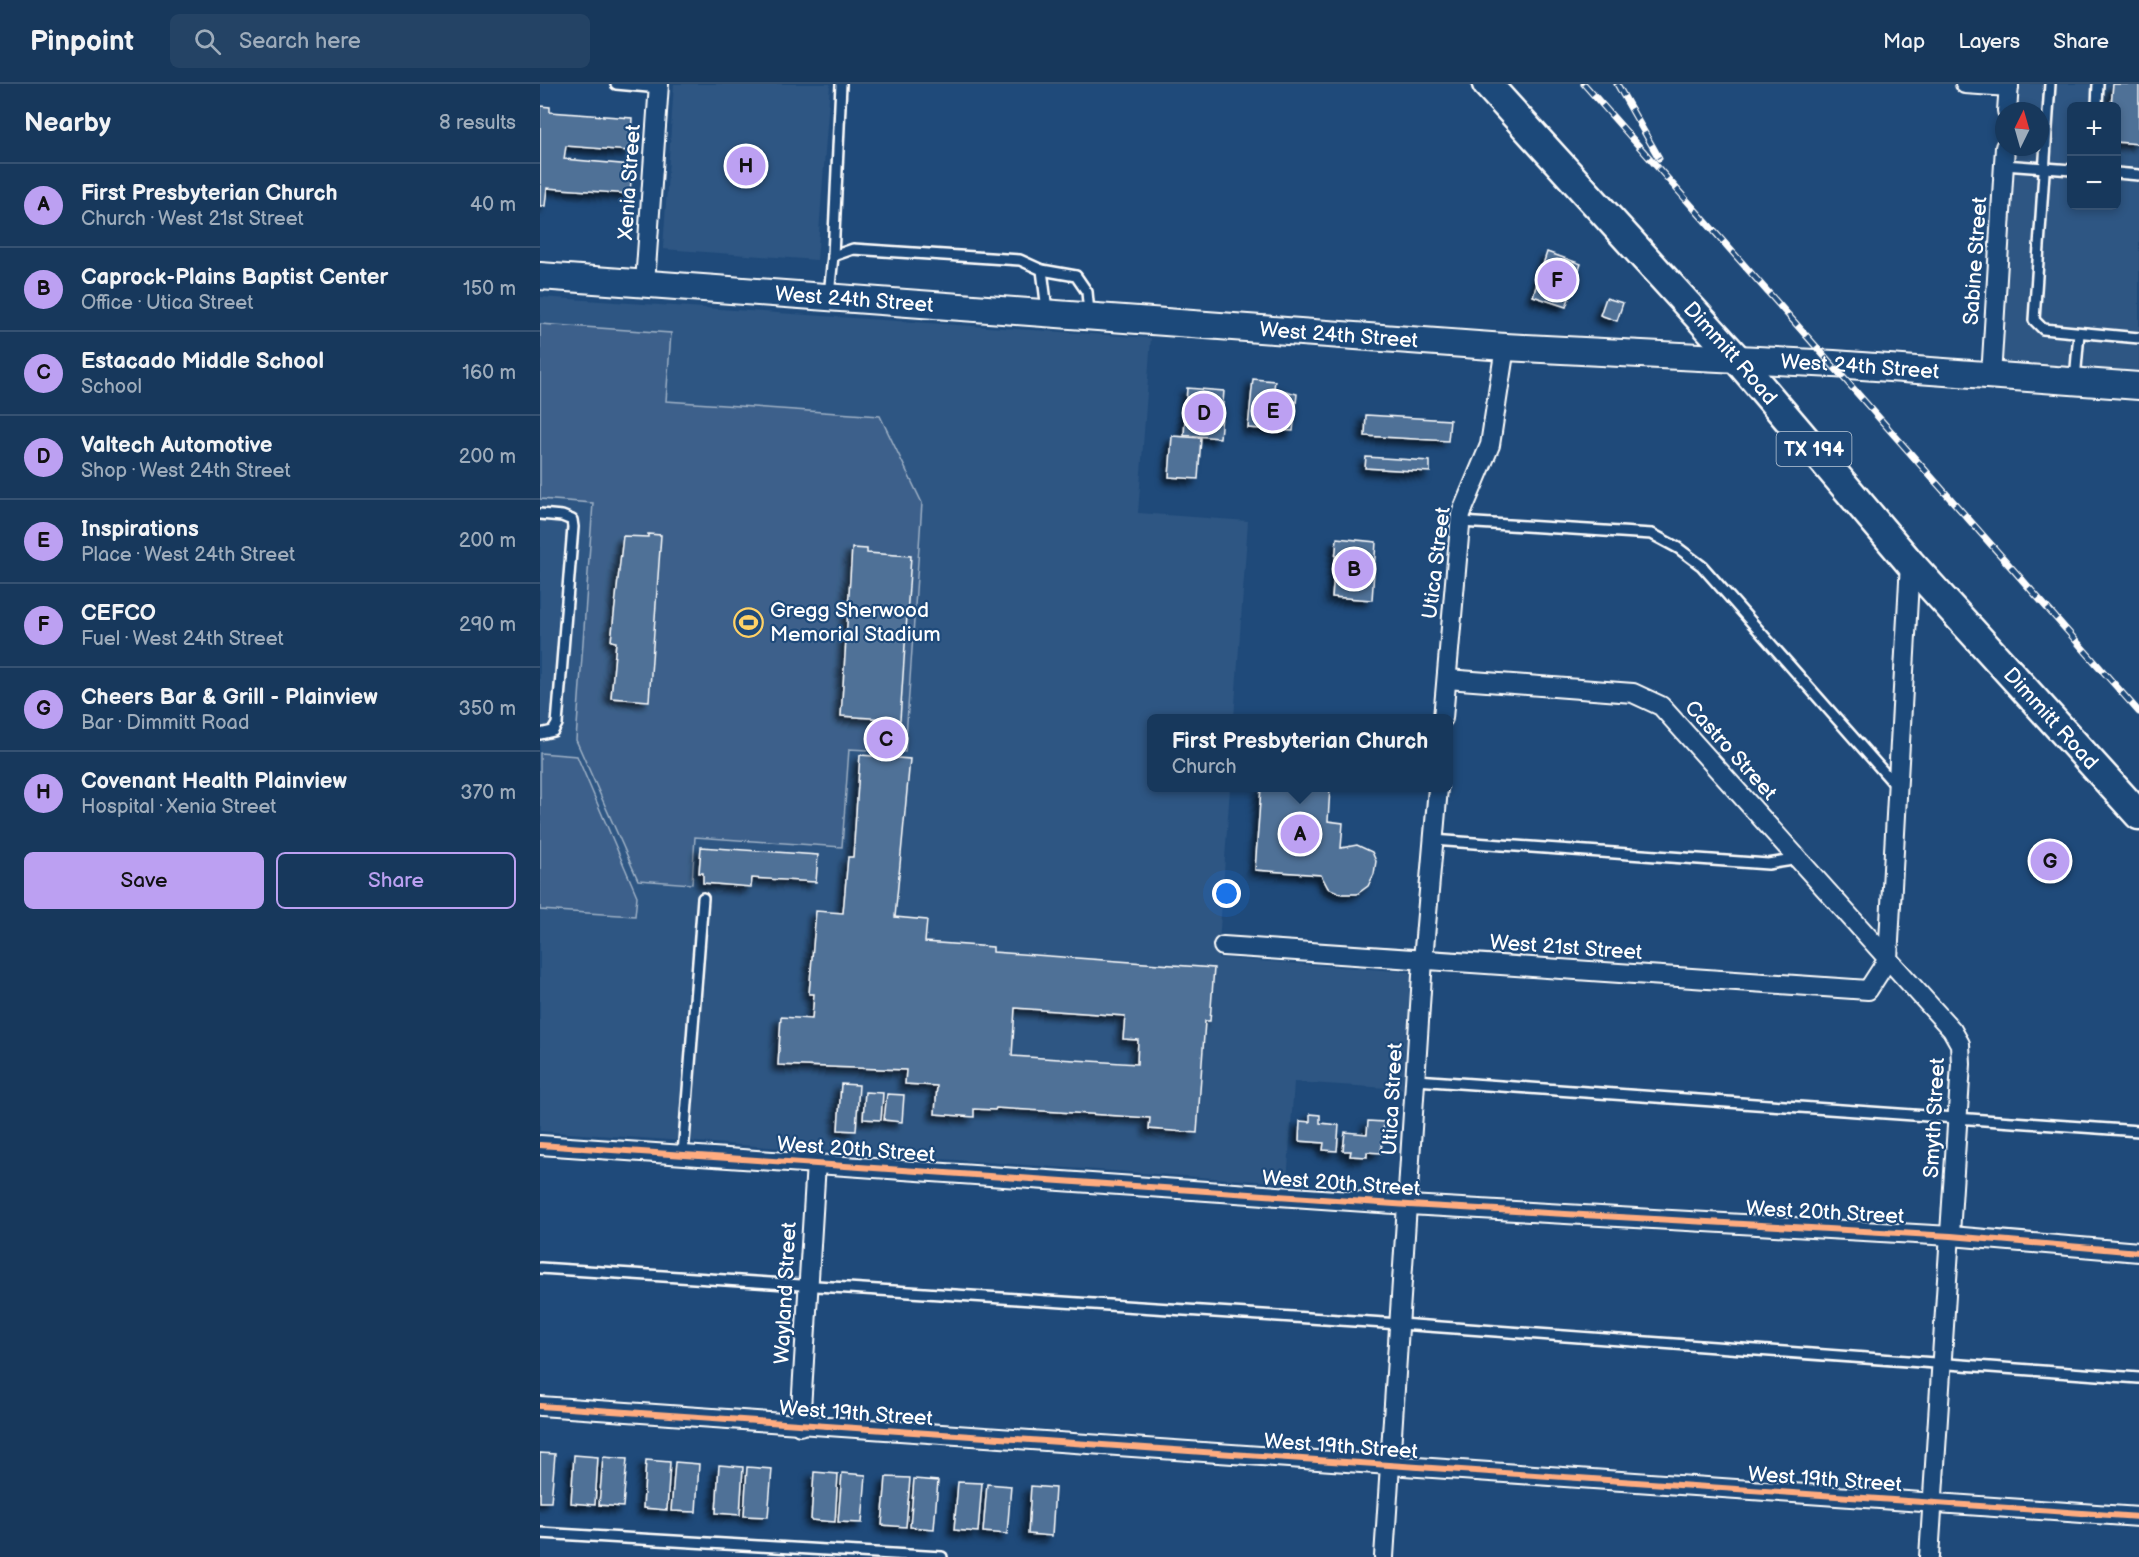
<!DOCTYPE html>
<meta charset="utf-8">
<style>
body{margin:0;font-family:"Balsamiq Sans",sans-serif;background:#244365;color:#f1f3f6}
.controls{position:absolute;right:18px;top:18px;display:grid;overflow:hidden;border-radius:9px;box-shadow:0 3px 9px #0003}
.controls button{width:54px;height:54px;display:grid;place-items:center;padding:0;border:0;border-bottom:2px solid #365272;background:#17385c;color:#f1f3f6;font:30px sans-serif}
.compass{position:absolute;left:1455px;top:18px;width:54px;height:54px;border-radius:50%;background:#17385c;box-shadow:0 3px 9px #0003;rotate:5deg}
.you{position:absolute;left:687px;top:810px;width:21px;height:21px;margin:-15px;border:4px solid #fff;border-radius:50%;background:#1a73e8;box-shadow:0 0 0 9px #1a73e833}
.badge{display:grid;place-items:center;width:39px;height:39px;border-radius:50%;background:#bca0f2;color:#111;font-size:20px;font-weight:700}
.pin{position:absolute;translate:-50% -50%;border:3px solid #fff;box-shadow:0 2px 6px #0006}
.popup{position:absolute;left:607px;top:630px;width:306px;height:78px;box-sizing:border-box;display:grid;place-content:center;border-radius:9px;background:#17385c;filter:drop-shadow(0 2px 4px #0005);font-size:20px;white-space:nowrap;color:#9eacbb}
.popup b{font-size:22px;color:#f1f3f6}
.popup::after{content:'';position:absolute;left:50%;top:100%;margin-left:-12px;border:12px solid transparent;border-top-color:#17385c}
.list{margin:0;padding:0;list-style:none}
h2{display:flex;justify-content:space-between;align-items:center;height:78px;margin:0;padding:0 24px;font-size:26px}
h2 small{font-size:20px;font-weight:400;color:#9eacbb}
.list li{display:grid;grid-template-columns:39px 1fr auto;gap:18px;align-items:center;box-sizing:border-box;height:84px;padding:0 24px;border-top:2px solid #365272}
.list b{display:block;font-size:22px;white-space:nowrap}
.list p{margin:0;font-size:20px;white-space:nowrap;color:#9eacbb}
.list em{font-size:20px;font-style:normal;color:#9eacbb}
.actions{display:flex;gap:12px;padding:18px 24px}
.actions a{flex:1;padding:14px 0;border:2px solid #bca0f2;border-radius:9px;text-align:center;font-size:21px;color:#bca0f2}
.actions .main{background:#bca0f2;color:#111}
.icon{flex:none;width:33px;height:33px;fill:none;stroke:currentColor;stroke-width:2;stroke-linecap:round;stroke-linejoin:round}
.map{position:relative;flex:none;width:1599px;height:1473px;overflow:hidden}
header{display:flex;align-items:center;gap:36px;box-sizing:border-box;height:84px;padding:0 30px;background:#17385c;border-bottom:2px solid #365272}
header strong{font-size:28px}
nav{display:flex;gap:33px;margin-inline-start:auto;font-size:21px}
.search{width:420px;height:54px;background:#244365;display:flex;align-items:center;gap:15px;box-sizing:border-box;padding:0 21px;border-radius:9px;color:#9eacbb;font-size:22px}
main{display:flex}
aside{flex:1;background:#17385c}
.map>svg:first-child{display:block}
.built{fill:#2e5683;fill-rule:evenodd}
.green{fill:#3c618b;stroke:#9eb0c5;stroke-width:1.5}
.building{fill:#507197;stroke:#fff;stroke-width:1.5;fill-rule:evenodd;filter:url(#shadow)}
.lines{fill:none;stroke-linecap:round;stroke-linejoin:round}
.service-casing{stroke:#fff;stroke-width:14}
.minor-casing{stroke:#fff;stroke-width:22}
.secondary-casing{stroke:#fff;stroke-width:30}
.primary-casing{stroke:#fff;stroke-width:33}
.service{stroke:#1f4a7a;stroke-width:9}
.minor{stroke:#1f4a7a;stroke-width:18}
.secondary{stroke:#1f4a7a;stroke-width:26}
.primary{stroke:#1f4a7a;stroke-width:28}
.rail-casing{stroke:#fff;stroke-width:7}
.rail{stroke:#1f4a7a;stroke-width:4.5;stroke-dasharray:14;stroke-linecap:butt}
.cycleway-casing{stroke:#1f4a7a;stroke-width:10}
.cycleway{stroke:#ffac80;stroke-width:6}
.labels{text-anchor:middle;stroke-width:4.5;stroke-linejoin:round;paint-order:stroke}
.shield{fill:#1f4a7a;stroke:#bcc9d7;stroke-width:1.5}
.shield-label{font-size:20px;font-weight:bold;fill:#fff}
.street-label{font-size:21px;fill:#fff;stroke:#1f4a7a}
.poi-label{font-size:21px;fill:#fff;stroke:#1f4a7a;text-anchor:start}
</style>
<header>
<strong>Pinpoint</strong>
<div class="search"><svg class="icon" aria-label="search" viewBox="0 0 24 24"><circle cx="10" cy="10" r="6"/><path d="M15 15l6 6"/></svg>Search here</div>
<nav><a>Map</a><a>Layers</a><a>Share</a></nav>
</header>
<main>
<aside>
<h2>Nearby<small>8 results</small></h2>
<ul class="list">
<li><span class="badge">A</span><div><b>First Presbyterian Church</b><p>Church · West 21st Street</p></div><em>40 m</em></li>
<li><span class="badge">B</span><div><b>Caprock-Plains Baptist Center</b><p>Office · Utica Street</p></div><em>150 m</em></li>
<li><span class="badge">C</span><div><b>Estacado Middle School</b><p>School</p></div><em>160 m</em></li>
<li><span class="badge">D</span><div><b>Valtech Automotive</b><p>Shop · West 24th Street</p></div><em>200 m</em></li>
<li><span class="badge">E</span><div><b>Inspirations</b><p>Place · West 24th Street</p></div><em>200 m</em></li>
<li><span class="badge">F</span><div><b>CEFCO</b><p>Fuel · West 24th Street</p></div><em>290 m</em></li>
<li><span class="badge">G</span><div><b>Cheers Bar &amp; Grill - Plainview</b><p>Bar · Dimmitt Road</p></div><em>350 m</em></li>
<li><span class="badge">H</span><div><b>Covenant Health Plainview</b><p>Hospital · Xenia Street</p></div><em>370 m</em></li>
</ul>
<div class="actions"><a class="main">Save</a><a>Share</a></div>
</aside>
<div class="map">
<svg width="1599" height="1473" viewBox="0 0 1599 1473">
<defs>
<filter id="shadow"><feDropShadow dx="-5.5" dy="5.5" stdDeviation="3" flood-color="#0009"/></filter>
</defs>
<rect width="100%" height="100%" fill="#1f4a7a"/>
<filter id="ink" filterUnits="userSpaceOnUse"><feTurbulence type="fractalNoise" baseFrequency=".0167" numOctaves="2"/><feDisplacementMap in="SourceGraphic" scale="12" xChannelSelector="R" yChannelSelector="G"/><feConvolveMatrix kernelMatrix="1 2 1 2 8 2 1 2 1" color-interpolation-filters="sRGB"/></filter>
<g filter="url(#ink)">
<!-- built -->
<g class="built">
<polygon points="134,0 290,0 277,176 123,165"/>
<path d="M1477,0H1599V290L1456,279L1472,63H1500V27H1475ZM1532,22H1576V122H1532Z"/>
<polygon points="0,213 611,254 598,429 708,437 694,634 612,634 612,704 690,704 678,874 871,888 863,1005 754,998 747,1099 0,1047"/>
</g>
<!-- green -->
<g class="green">
<polygon points="0,240 131,249 126,317 340,332 382,419 365,668 309,665 302,763 155,753 152,800 98,796 36,656 53,419 0,415"/>
<polygon points="0,669 37,672 97,812 95,832 0,826"/>
</g>
<!-- building -->
<g class="building">
<polygon points="1573,0 1599,0 1599,60 1576,58 1576,22 1571,22"/>
<polygon points="0,22 10,23 10,28 92,34 90,67 26,62 24,75 92,81 90,110 7,104 5,122 0,122"/>
<polygon points="1007,168 1041,180 1026,223 993,212"/>
<polygon points="1066,214 1083,219 1077,237 1060,231"/>
<polygon points="713,295 735,297 734,304 757,310 753,347 708,344"/>
<polygon points="647,304 684,307 680,354 644,351"/>
<polygon points="826,331 910,336 908,357 825,352"/>
<polygon points="632,352 661,354 658,395 629,393"/>
<polygon points="826,373 890,377 890,388 825,384"/>
<polygon points="108,450 121,451 109,617 71,614 76,558 71,557 83,452 108,453"/>
<polygon points="797,454 836,458 832,516 792,513"/>
<polygon points="312,464 327,465 327,469 371,472 360,636 301,632"/>
<path d="M320,671L370,675L355,833L387,836L385,858L453,863V868L674,884L670,937H665L657,1049L609,1045L610,1034L456,1024L455,1026L434,1025V1033L395,1030L397,1002L365,1000L366,986L238,981L241,933L272,935L274,910H269L276,827L303,829L308,773H313ZM475,924L585,932L583,955L598,956L597,980L472,972Z"/>
<polygon points="721,704 790,704 788,737 803,739 801,764 817,761 832,768 836,777 834,790 828,802 817,810 802,810 788,804 781,791 715,786"/>
<polygon points="161,763 278,771 276,798 212,794 211,803 163,799 163,789 159,789"/>
<polygon points="301,1000 319,1001 316,1047 298,1046"/>
<polygon points="325,1008 343,1009 341,1036 323,1035"/>
<polygon points="347,1010 364,1011 362,1038 344,1036"/>
<polygon points="770,1030 780,1031 780,1039 799,1041 797,1067 783,1066 784,1059 759,1057 760,1037 770,1038"/>
<polygon points="828,1037 844,1038 841,1069 827,1068 827,1073 810,1072 811,1067 803,1067 805,1048 827,1050"/>
<polygon points="0,1369 15,1370 11,1418 0,1418"/>
<polygon points="34,1371 58,1373 55,1421 31,1419"/>
<polygon points="63,1373 87,1375 83,1423 59,1421"/>
<polygon points="106,1376 130,1378 127,1426 103,1424"/>
<polygon points="135,1378 159,1380 156,1428 131,1427"/>
<polygon points="179,1381 203,1383 200,1431 176,1429"/>
<polygon points="207,1383 232,1385 228,1433 204,1432"/>
<polygon points="274,1388 298,1390 295,1438 271,1436"/>
<polygon points="302,1389 326,1391 322,1439 298,1438"/>
<polygon points="346,1393 370,1394 366,1443 342,1441"/>
<polygon points="374,1395 398,1397 394,1445 370,1443"/>
<polygon points="418,1398 442,1399 438,1448 414,1446"/>
<polygon points="447,1400 471,1402 467,1450 443,1448"/>
<polygon points="491,1402 515,1404 512,1452 488,1450"/>
</g>
<g class="lines">
<defs>
<g id="service">
<polyline points="76,0 119,4"/>
<polyline points="1510,0 1494,236 1503,245 1599,254"/>
<polyline points="1557,22 1558,0"/>
<polyline points="1464,81 1532,86"/>
<polyline points="1576,89 1599,91"/>
<polyline points="293,172 301,0"/>
<polyline points="502,186 536,192 547,208 549,229"/>
<polyline points="289,211 293,172 313,165 480,176 502,186 507,226"/>
<polyline points="1535,296 1539,249"/>
<polyline points="0,430 22,432 32,436 33,443 17,640 13,647 0,650"/>
<polyline points="920,438 1112,450 1138,464 1162,482 1357,703"/>
<polyline points="893,756 1228,780 1259,775"/>
<polyline points="876,996 1599,1047"/>
<polyline points="143,1070 163,814"/>
<polyline points="0,1184 860,1240 1599,1294"/>
<polyline points="0,1449 402,1473"/>
</g>
<g id="minor">
<polyline points="1425,0 1469,3"/>
<polyline points="1467,27 1469,0"/>
<polyline points="105,199 119,0"/>
<polyline points="1451,293 1465,63"/>
<polyline points="1370,479 1348,875 1412,946 1420,960 1421,980 1389,1473"/>
<polyline points="903,634 921,430 950,361 965,263"/>
<polyline points="683,862 1328,906 1348,875 1121,622 1093,609 907,595"/>
<polyline points="0,1061 869,1121 1411,1152 1599,1168"/>
<polyline points="0,1322 1599,1433"/>
<polyline points="260,1342 276,1079"/>
<polyline points="844,1473 883,876 898,704"/>
</g>
<g id="secondary">
<path id="s1" d="M0,192L965,263L1294,280L1599,302"/>
</g>
<g id="primary">
<path id="s2" d="M947,0L1197,275L1370,479L1599,731"/>
</g>
</defs>
<!-- service casing -->
<use href="#service" class="service-casing"/>
<!-- minor casing -->
<use href="#minor" class="minor-casing"/>
<!-- secondary casing -->
<use href="#secondary" class="secondary-casing"/>
<!-- primary casing -->
<use href="#primary" class="primary-casing"/>
<!-- service -->
<use href="#service" class="service"/>
<!-- minor -->
<use href="#minor" class="minor"/>
<!-- secondary -->
<use href="#secondary" class="secondary"/>
<!-- primary -->
<use href="#primary" class="primary"/>
<defs>
<g id="rail">
<polyline points="1044,0 1599,628"/>
<polyline points="1077,0 1119,74"/>
</g>
</defs>
<!-- rail casing -->
<use href="#rail" class="rail-casing"/>
<!-- rail -->
<use href="#rail" class="rail"/>
<defs>
<g id="cycleway">
<polyline points="0,1061 869,1121 1411,1152 1599,1168"/>
<polyline points="0,1322 1599,1433"/>
</g>
</defs>
<!-- cycleway casing -->
<use href="#cycleway" class="cycleway-casing"/>
<!-- cycleway -->
<use href="#cycleway" class="cycleway"/>
</g>
</g>
<!-- icons -->
<defs>
<symbol id="stadium-ring" viewBox="-11 -11 22 22"><circle r="9.5" fill="#1f4a7a" stroke="#ffd166" stroke-width="1.5"/><path d="M0-5a6.5 5 0 1 0 0 10a6.5 5 0 1 0 0-10ZM-3.5-1.8h7v3.6h-7Z" fill="#ffd166"/></symbol>
</defs>
<g fill-rule="evenodd">
<use href="#stadium-ring" x="192" y="522" width="33" height="33"/>
</g>
<g class="labels">
<!-- shield labels -->
<rect class="shield" x="1236.5" y="348" width="75" height="34" rx="4.5"/>
<g class="shield-label">
<text x="1274" y="372">TX 194</text>
</g>
<!-- street labels -->
<g class="street-label">
<text transform="translate(89 98) rotate(-86)" y="7">Xenia Street</text>
<text transform="translate(1435 177) rotate(-86)" y="7">Sabine Street</text>
<text dy="7" stroke="none"><textPath href="#s1" startOffset="315">West 24th Street</textPath></text>
<text dy="7" stroke="none"><textPath href="#s1" startOffset="801">West 24th Street</textPath></text>
<text dy="7" stroke="none"><textPath href="#s2" startOffset="363">Dimmitt Road</textPath></text>
<text dy="7" stroke="none"><textPath href="#s1" startOffset="1323">West 24th Street</textPath></text>
<text transform="translate(896 479) rotate(-83)" y="7">Utica Street</text>
<text dy="7" stroke="none"><textPath href="#s2" startOffset="849">Dimmitt Road</textPath></text>
<text transform="translate(1191 666) rotate(48)" y="7">Castro Street</text>
<text transform="translate(1026 863) rotate(4)" y="7">West 21st Street</text>
<text transform="translate(852 1015) rotate(-87)" y="7">Utica Street</text>
<text transform="translate(1394 1034) rotate(-87)" y="7">Smyth Street</text>
<text transform="translate(316 1065) rotate(4)" y="7">West 20th Street</text>
<text transform="translate(801 1099) rotate(4)" y="7">West 20th Street</text>
<text transform="translate(1285 1128) rotate(3)" y="7">West 20th Street</text>
<text transform="translate(245 1209) rotate(-87)" y="7">Wayland Street</text>
<text transform="translate(316 1329) rotate(4)" y="7">West 19th Street</text>
<text transform="translate(801 1362) rotate(4)" y="7">West 19th Street</text>
<text transform="translate(1285 1395) rotate(4)" y="7">West 19th Street</text>
</g>
<!-- poi labels -->
<g class="poi-label">
<text x="230" y="533">Gregg Sherwood<tspan x="230" dy="24">Memorial Stadium</tspan></text>
</g>
</g>
</svg>
<div class="controls">
<button>+</button>
<button>−</button>
</div>
<svg class="compass" viewBox="-18 -18 36 36"><path d="M0-13l5 13h-10z" fill="#e53935"/><path d="M0 13l5-13h-10z" fill="#9eacbb"/></svg>
<div class="you"></div>
<div class="pin badge" style="left:760px;top:750px">A</div>
<div class="popup"><b>First Presbyterian Church</b>Church</div>
<div class="pin badge" style="left:814px;top:485px">B</div>
<div class="pin badge" style="left:346px;top:655px">C</div>
<div class="pin badge" style="left:664px;top:329px">D</div>
<div class="pin badge" style="left:733px;top:327px">E</div>
<div class="pin badge" style="left:1017px;top:196px">F</div>
<div class="pin badge" style="left:1510px;top:777px">G</div>
<div class="pin badge" style="left:206px;top:82px">H</div>
</div>
</main>
